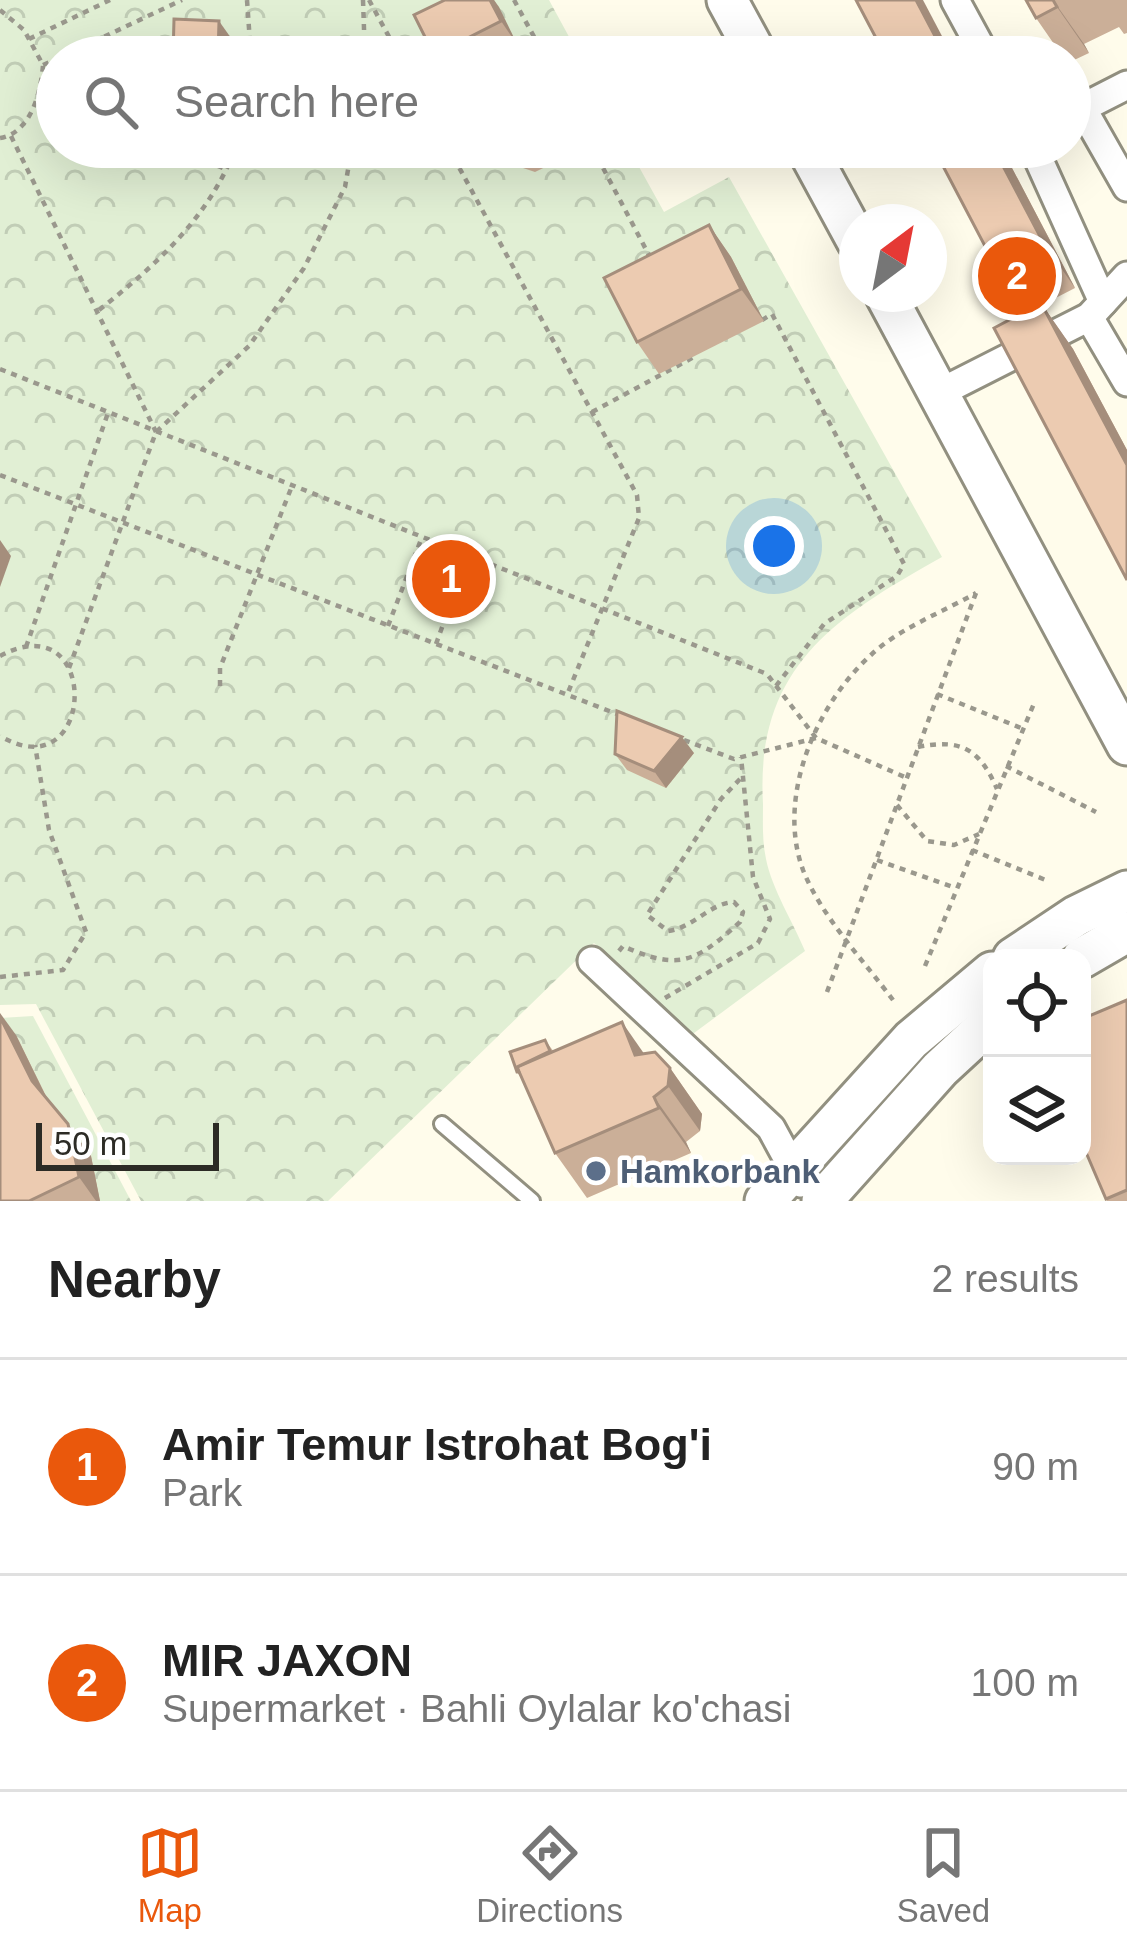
<!DOCTYPE html>
<meta charset="utf-8">
<style>
body{margin:0;font-family:Helvetica,sans-serif;background:#f6f6f6;color:#222}
.controls{position:absolute;right:36px;bottom:36px;display:grid;overflow:hidden;border-radius:24px;box-shadow:0 12px 48px #0002}
.controls button{width:108px;height:108px;display:grid;place-items:center;padding:0;border:0;border-bottom:3px solid #e0e0e0;background:#fff;color:#222;font:60px sans-serif}
.compass{position:absolute;left:839px;top:204px;width:108px;height:108px;border-radius:50%;background:#fff;box-shadow:0 12px 48px #0002;rotate:32deg}
.scale{position:absolute;left:36px;bottom:30px;width:183px;box-sizing:border-box;padding-left:12px;border:6px solid #2c2b25;border-top:0;font-size:33px;line-height:42px;white-space:nowrap;color:#2c2b25;-webkit-text-stroke:9px #fff;paint-order:stroke}
.you{position:absolute;left:774px;top:546px;width:42px;height:42px;margin:-30px;border:9px solid #fff;border-radius:50%;background:#1a73e8;box-shadow:0 0 0 18px #1a73e833}
.badge{display:grid;place-items:center;width:78px;height:78px;border-radius:50%;background:#ea580c;color:#fff;font-size:39px;font-weight:700}
.pin{position:absolute;translate:-50% -50%;border:6px solid #fff;box-shadow:0 3px 12px #0006}
.list{margin:0;padding:0;list-style:none}
h2{display:flex;justify-content:space-between;align-items:center;height:156px;margin:0;padding:0 48px;font-size:51px}
h2 small{font-size:39px;font-weight:400;color:#767676}
.list li{display:grid;grid-template-columns:78px 1fr auto;gap:36px;align-items:center;box-sizing:border-box;height:216px;padding:0 48px;border-top:3px solid #e0e0e0}
.list b{display:block;font-size:45px;white-space:nowrap}
.list p{margin:0;font-size:39px;white-space:nowrap;color:#767676}
.list em{font-size:39px;font-style:normal;color:#767676}
.icon{flex:none;width:66px;height:66px;fill:none;stroke:currentColor;stroke-width:2;stroke-linecap:round;stroke-linejoin:round}
.map{position:relative;flex:none;width:1127px;height:1201px;overflow:hidden}
.search{position:absolute;background:#fff;box-shadow:0 12px 48px #0002;left:36px;right:36px;top:36px;height:132px;display:flex;align-items:center;gap:30px;box-sizing:border-box;padding:0 42px;border-radius:66px;color:#767676;font-size:45px}
.sheet{height:588px;background:#fff}
nav{display:flex;justify-content:space-around;align-items:center;box-sizing:border-box;height:168px;border-top:3px solid #e0e0e0;background:#fff;font-size:33px;color:#767676}
nav a{display:grid;justify-items:center;gap:6px}
nav .on{color:#ea580c}
.map>svg:first-child{display:block}
.park{fill:url(#park-crowns)}
.lines{fill:none;stroke-linecap:round;stroke-linejoin:round}
.service-casing{stroke:#929080;stroke-width:20}
.minor-casing{stroke:#929080;stroke-width:33}
.secondary-casing{stroke:#929080;stroke-width:45}
.path{stroke:#9a988d;stroke-width:4.5;stroke-dasharray:6 6;stroke-linecap:butt}
.service{stroke:#fff;stroke-width:14}
.minor{stroke:#fff;stroke-width:27}
.secondary{stroke:#fff;stroke-width:39}
.wall{fill:#cbaf98}
.shaded-wall{fill:#a58e7c}
.building{fill:#eccbb1;stroke:#a58e7c;stroke-width:3}
.service-dot{fill:#5c6f8a;stroke:#fff;stroke-width:4.5}
.labels{text-anchor:middle;stroke-width:9;stroke-linejoin:round;paint-order:stroke}
.service-label{font-size:33px;font-weight:bold;fill:#4e5e75;stroke:#fff;text-anchor:start}
</style>
<div class="map">
<svg width="1127" height="1201" viewBox="0 0 1127 1201">
<defs>
<pattern id="park-crowns" width="20" height="18" patternUnits="userSpaceOnUse" patternTransform="scale(3)"><rect width="20" height="18" fill="#e1efd4"/><path d="M2 6a3 3 0 1 1 6 0M12 15a3 3 0 1 1 6 0" fill="none" stroke="#c1cdb6"/></pattern>
</defs>
<rect width="100%" height="100%" fill="#fffceb"/>
<!-- park -->
<g class="park">
<path d="M0,0H549L580,57H57V147H628L664,212L729,177L942,557C835,617 755,667 763,804C763,821 762,841 766,859C772,889 793,922 805,951L690,1036L594,943L328,1201H141L36,1004L0,1005Z"/>
<polygon points="33,1016 131,1201 0,1201 0,1018"/>
</g>
<g class="lines">
<defs>
<polyline id="service" points="442,1124 532,1201"/>
<g id="minor">
<polyline points="955,0 986,57"/>
<polyline points="1127,85 1082,108 1127,187"/>
<polyline points="1033,147 1103,302"/>
<polyline points="1092,314 1127,276"/>
<polyline points="939,393 1089,317 1127,382"/>
<polyline points="592,961 771,1128 801,1183"/>
</g>
<g id="secondary">
<polyline points="727,0 758,57"/>
<polyline points="806,147 857,241"/>
<polyline points="885,294 1127,745"/>
<polyline points="1013,958 1076,916 1127,891"/>
<polyline points="1082,958 1127,932"/>
<polyline points="765,1201 911,1040 992,972"/>
<polyline points="822,1201 940,1069 992,1021"/>
</g>
</defs>
<!-- service casing -->
<use href="#service" class="service-casing"/>
<!-- minor casing -->
<use href="#minor" class="minor-casing"/>
<!-- secondary casing -->
<use href="#secondary" class="secondary-casing"/>
<!-- path -->
<g class="path">
<polyline points="247,0 251,57"/>
<polyline points="363,0 365,57"/>
<polyline points="369,0 400,57"/>
<polyline points="514,0 545,57"/>
<path d="M0,10L24,30L43,65C41,92 31,133 0,138"/>
<polyline points="29,39 110,0"/>
<polyline points="61,57 182,0"/>
<polyline points="43,65 57,59"/>
<polyline points="41,91 57,98"/>
<polyline points="11,136 156,432"/>
<polyline points="173,147 223,168"/>
<polyline points="448,147 637,495 639,518 567,695"/>
<polyline points="592,147 651,259"/>
<path d="M99,310C156,265 209,218 236,147"/>
<polyline points="762,320 772,314 904,564 897,576 824,624 776,686"/>
<polyline points="0,369 767,674 816,738 907,778"/>
<polyline points="592,412 694,357"/>
<polyline points="0,475 617,714"/>
<polyline points="388,626 422,537"/>
<polyline points="436,644 468,556"/>
<polyline points="26,647 108,413"/>
<path d="M0,656C102,601 97,793 0,736"/>
<polyline points="69,668 156,432 249,346 304,268 345,187 352,147"/>
<polyline points="220,686 220,668 292,486"/>
<polyline points="937,694 1021,728"/>
<polyline points="684,740 734,759 816,738"/>
<path d="M918,747C962,738 980,750 997,789"/>
<polyline points="1006,766 1096,812"/>
<polyline points="897,805 927,841 954,845 979,834"/>
<polyline points="972,850 1048,881"/>
<polyline points="877,860 956,888"/>
<path d="M619,951L623,946C678,971 695,963 740,922L743,912L734,902C710,903 693,928 668,931L647,915L721,799L741,778"/>
<polyline points="925,966 1035,701"/>
<polyline points="0,977 63,970 86,932 49,830 35,745"/>
<polyline points="827,992 976,593"/>
<polyline points="665,998 758,943 770,919 753,877 741,757"/>
<path d="M893,1000C864,961 821,916 803,870C776,797 816,704 872,654C900,628 943,612 976,593"/>
</g>
<!-- service -->
<use href="#service" class="service"/>
<!-- minor -->
<use href="#minor" class="minor"/>
<!-- secondary -->
<use href="#secondary" class="secondary"/>
</g>
<!-- wall -->
<g class="wall">
<polygon points="445,0 494,0 518,46 496,57 436,57 434,55"/>
<polygon points="1026,0 1127,0 1127,33 1124,34 1119,27 1084,44 1089,53 1070,62 1070,57 1063,57 1036,18"/>
<polygon points="501,147 568,147 564,158 535,172 514,165"/>
<polygon points="1001,147 1075,288 1042,305 1073,349 1127,450 1127,580 1027,311 996,267"/>
<polygon points="709,225 731,257 764,321 659,374 637,342"/>
<polygon points="694,753 666,788 627,770 615,754"/>
<polygon points="1127,1000 1127,1201 1107,1201 1106,1199"/>
<polygon points="16,1035 48,1100 91,1156 100,1201 0,1201"/>
<polygon points="545,1040 554,1052 644,1054 670,1068 702,1114 700,1131 686,1142 691,1153 587,1198 555,1153 524,1081 517,1072"/>
</g>
<!-- shaded-wall -->
<g class="shaded-wall">
<polygon points="490,0 494,0 499,7 518,46 501,21"/>
<polygon points="916,0 923,0 953,57 946,57"/>
<polygon points="1053,0 1084,44 1089,53 1057,7"/>
<polygon points="219,21 231,38 230,57 218,57"/>
<polygon points="557,147 568,147 564,158"/>
<polygon points="993,147 1001,147 1075,288 1043,242"/>
<polygon points="709,225 731,257 764,321 741,289"/>
<polygon points="1041,303 1073,349 1127,450 1127,465"/>
<polygon points="0,540 11,556 0,587"/>
<polygon points="682,737 694,753 666,788 654,771"/>
<polygon points="0,1013 16,1035 54,1113 32,1081 0,1017"/>
<polygon points="622,1022 654,1068 635,1055"/>
<polygon points="670,1068 702,1114 700,1131 668,1086"/>
<polygon points="654,1097 686,1142 691,1153 659,1108"/>
<polygon points="68,1124 91,1156 100,1201 96,1201 79,1177"/>
</g>
<!-- building -->
<g class="building">
<polygon points="445,0 490,0 501,21 434,55 414,15"/>
<polygon points="856,0 916,0 946,57 886,57"/>
<polygon points="1026,0 1053,0 1057,7 1036,18"/>
<polygon points="174,19 219,21 218,57 173,57"/>
<polygon points="933,147 993,147 1043,242 996,267"/>
<polygon points="709,225 741,289 637,342 604,278"/>
<polygon points="1041,303 1127,465 1127,580 994,328"/>
<polygon points="617,711 682,737 654,771 615,754"/>
<polygon points="1127,1000 1127,1190 1106,1199 1082,1143 1082,1019"/>
<polygon points="0,1017 32,1081 68,1124 79,1177 29,1201 0,1201"/>
<polygon points="622,1022 635,1055 655,1052 670,1068 668,1086 654,1097 659,1108 555,1153 517,1067"/>
<polygon points="545,1040 550,1051 517,1067 519,1072 517,1072 510,1052"/>
</g>
<!-- markers -->
<circle class="service-dot" cx="596" cy="1171" r="12"/>
<g class="labels">
<!-- service labels -->
<g class="service-label">
<text x="620" y="1183">Hamkorbank</text>
</g>
</g>
</svg>
<div class="controls">
<button><svg class="icon" aria-label="locate" viewBox="0 0 24 24"><circle cx="12" cy="12" r="6"/><path d="M12 2v4M12 18v4M2 12h4M18 12h4"/></svg></button>
<button><svg class="icon" aria-label="layers" viewBox="0 0 24 24"><path d="M12 4l9 5-9 5-9-5zM3 14l9 5 9-5"/></svg></button>
</div>
<svg class="compass" viewBox="-18 -18 36 36"><path d="M0-13l5 13h-10z" fill="#e53935"/><path d="M0 13l5-13h-10z" fill="#767676"/></svg>
<div class="scale">50 m</div>
<div class="you"></div>
<div class="pin badge" style="left:451px;top:579px">1</div>
<div class="pin badge" style="left:1017px;top:276px">2</div>
<div class="search"><svg class="icon" aria-label="search" viewBox="0 0 24 24"><circle cx="10" cy="10" r="6"/><path d="M15 15l6 6"/></svg>Search here</div>
</div>
<section class="sheet">
<h2>Nearby<small>2 results</small></h2>
<ul class="list">
<li><span class="badge">1</span><div><b>Amir Temur Istrohat Bog'i</b><p>Park</p></div><em>90 m</em></li>
<li><span class="badge">2</span><div><b>MIR JAXON</b><p>Supermarket · Bahli Oylalar ko'chasi</p></div><em>100 m</em></li>
</ul>
</section>
<nav>
<a class="on"><svg class="icon" aria-label="map" viewBox="0 0 24 24"><path d="M3 6l6-2 6 2 6-2v14l-6 2-6-2-6 2zM9 4v14M15 6v14"/></svg>Map</a>
<a><svg class="icon" aria-label="directions" viewBox="0 0 24 24"><path d="M12 3l9 9-9 9-9-9zM9 14v-3h6M13 9l2 2-2 2"/></svg>Directions</a>
<a><svg class="icon" aria-label="saved" viewBox="0 0 24 24"><path d="M7 4h10v16l-5-4-5 4z"/></svg>Saved</a>
</nav>
